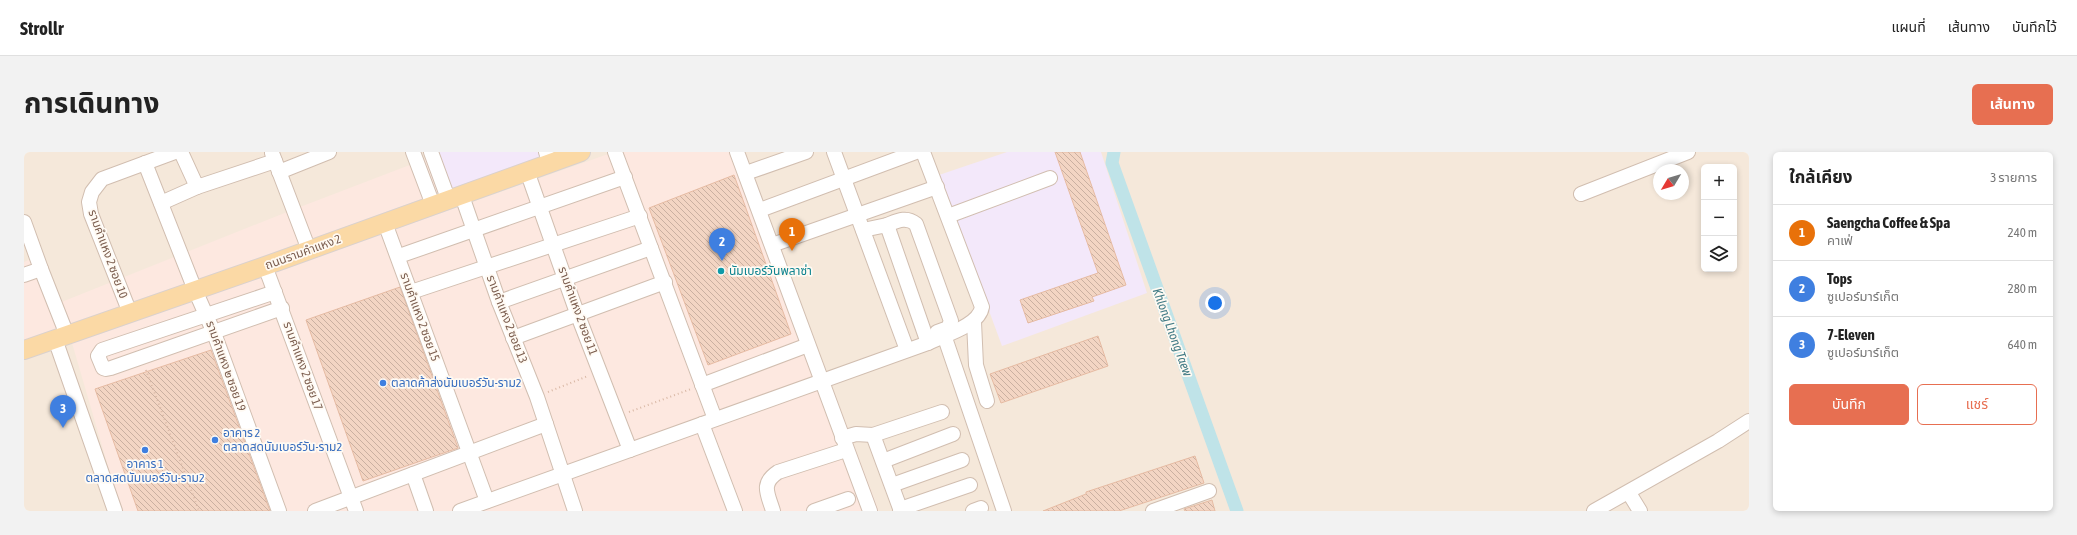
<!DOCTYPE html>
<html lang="th">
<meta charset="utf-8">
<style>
body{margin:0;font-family:"Asap Condensed","Noto Sans Thai",sans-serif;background:#f2f2f2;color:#222}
.controls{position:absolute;right:12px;top:12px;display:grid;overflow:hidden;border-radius:6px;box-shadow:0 2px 6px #0003}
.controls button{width:36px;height:36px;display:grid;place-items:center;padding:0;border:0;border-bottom:1px solid #e0e0e0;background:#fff;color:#222;font:20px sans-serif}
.compass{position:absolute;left:1629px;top:12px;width:36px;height:36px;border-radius:50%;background:#fff;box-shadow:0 2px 6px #0003;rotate:232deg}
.you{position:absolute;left:1191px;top:151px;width:14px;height:14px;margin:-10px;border:3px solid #fff;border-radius:50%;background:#1a73e8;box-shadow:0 0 0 6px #1a73e833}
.badge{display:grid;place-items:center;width:26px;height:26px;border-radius:50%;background:#e76f51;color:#fff;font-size:13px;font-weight:700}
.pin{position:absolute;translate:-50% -33px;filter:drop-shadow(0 1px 2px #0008)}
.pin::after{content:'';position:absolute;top:21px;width:14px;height:12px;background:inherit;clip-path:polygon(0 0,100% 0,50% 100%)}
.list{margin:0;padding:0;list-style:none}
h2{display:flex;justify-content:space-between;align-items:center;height:52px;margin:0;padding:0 16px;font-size:17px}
h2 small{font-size:13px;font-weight:400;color:#767676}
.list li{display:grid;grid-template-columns:26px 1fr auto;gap:12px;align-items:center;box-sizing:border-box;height:56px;padding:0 16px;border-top:1px solid #e0e0e0}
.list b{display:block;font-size:15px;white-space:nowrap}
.list p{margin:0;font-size:13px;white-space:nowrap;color:#767676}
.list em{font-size:13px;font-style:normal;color:#767676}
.actions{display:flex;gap:8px;padding:12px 16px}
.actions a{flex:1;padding:9px 0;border:1px solid #e76f51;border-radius:6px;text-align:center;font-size:14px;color:#e76f51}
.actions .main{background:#e76f51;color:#fff}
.icon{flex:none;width:22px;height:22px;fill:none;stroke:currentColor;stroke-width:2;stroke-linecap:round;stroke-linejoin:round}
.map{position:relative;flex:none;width:1725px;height:359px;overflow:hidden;border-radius:6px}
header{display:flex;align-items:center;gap:24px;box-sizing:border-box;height:56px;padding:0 20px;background:#fff;border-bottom:1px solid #e0e0e0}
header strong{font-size:19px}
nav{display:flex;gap:22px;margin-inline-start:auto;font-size:14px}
.intro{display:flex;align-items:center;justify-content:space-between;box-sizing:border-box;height:96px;padding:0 24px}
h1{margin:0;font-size:28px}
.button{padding:10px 18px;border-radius:6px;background:#e76f51;color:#fff;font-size:14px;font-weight:700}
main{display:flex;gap:24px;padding:0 24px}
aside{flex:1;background:#fff;border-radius:6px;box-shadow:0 2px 6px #0003}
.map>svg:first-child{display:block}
.residential{fill:#f5e8da;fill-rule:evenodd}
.commercial{fill:#fde8e0}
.education{fill:#f3e8fa}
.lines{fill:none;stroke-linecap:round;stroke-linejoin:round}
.canal{stroke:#bfe3e8;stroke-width:13}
.building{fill:url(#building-back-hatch);stroke:#e6bba3}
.minor-casing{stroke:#d1beb0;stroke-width:16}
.major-casing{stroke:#dad1cd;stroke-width:20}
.path{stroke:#d9b8a5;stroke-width:2;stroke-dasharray:1 3;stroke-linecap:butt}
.minor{stroke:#fff;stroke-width:14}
.major{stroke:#fbd9a5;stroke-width:18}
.culture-dot{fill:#0f9aa8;stroke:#fffaf3;stroke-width:1.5}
.shop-dot{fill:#3f7fe0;stroke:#fffaf3;stroke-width:1.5}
.labels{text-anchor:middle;stroke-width:3.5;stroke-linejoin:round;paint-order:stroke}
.street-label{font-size:12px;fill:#7a5c4d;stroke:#fffaf3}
.culture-label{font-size:12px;fill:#0d838f;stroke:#fffaf3;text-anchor:start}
.shop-label{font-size:12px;fill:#366cbe;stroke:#fffaf3;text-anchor:start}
.water-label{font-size:13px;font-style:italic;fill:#437c86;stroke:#fffaf3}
</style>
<header>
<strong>Strollr</strong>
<nav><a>แผนที่</a><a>เส้นทาง</a><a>บันทึกไว้</a></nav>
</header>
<div class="intro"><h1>การเดินทาง</h1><a class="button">เส้นทาง</a></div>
<main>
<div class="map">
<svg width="1725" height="359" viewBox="0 0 1725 359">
<defs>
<pattern id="building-back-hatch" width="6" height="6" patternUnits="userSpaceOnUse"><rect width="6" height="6" fill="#f3d5c3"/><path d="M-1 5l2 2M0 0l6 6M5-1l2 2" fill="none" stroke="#cab0a1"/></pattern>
</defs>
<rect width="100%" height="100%" fill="#fdf6ec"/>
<!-- residential -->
<path class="residential" d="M0,0H1725V359H0ZM1680,15H1710V117H1680ZM1635,18H1659V42H1635Z"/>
<!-- commercial -->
<g class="commercial">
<polygon points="590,0 720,0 855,359 97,359 48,191"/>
<polygon points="404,6 417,40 0,192 0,110 7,107 25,155 263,60"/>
</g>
<!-- education -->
<g class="education">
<polygon points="401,0 531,0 417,40"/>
<polygon points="983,0 1077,0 1123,141 978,194 915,23"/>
</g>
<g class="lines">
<!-- canal -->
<polyline class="canal" points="1090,0 1088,11 1213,359"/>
</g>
<!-- building -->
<g class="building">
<polygon points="1031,0 1056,0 1102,133 1068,145 1070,149 1004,171 996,148 1074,121"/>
<polygon points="710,23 767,182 684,213 625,56"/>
<polygon points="376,135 434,296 339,329 282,168"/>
<polygon points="1074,184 1084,214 977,251 966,222"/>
<polygon points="187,198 246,359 114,359 71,237"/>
<polygon points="1171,304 1180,331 1095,359 1019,359 1062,342 1062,340"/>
<polygon points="1188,348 1191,359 1161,359 1160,357"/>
</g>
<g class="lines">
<defs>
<g id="minor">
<polyline points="157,0 173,35 251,9"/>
<polyline points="389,0 409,53"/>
<polyline points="407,0 425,49"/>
<polyline points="522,0 526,12"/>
<polyline points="591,0 691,267"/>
<polyline points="713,0 846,359"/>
<polyline points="810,0 883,198"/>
<polyline points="248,1 285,98"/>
<polyline points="121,11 171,138 190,181 255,359"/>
<polyline points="503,19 553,161 606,298"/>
<polyline points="255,20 305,0"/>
<polyline points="722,21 782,0"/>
<polyline points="1557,42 1664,0"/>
<polyline points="438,44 475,150 513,245 551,359"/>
<polyline points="137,51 173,35"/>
<polyline points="736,58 892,0"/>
<polyline points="924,64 1026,26"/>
<polyline points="0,70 17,117 0,123"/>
<polyline points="361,71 463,349"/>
<path d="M863,73C873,69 882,64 892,72L927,169L924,176L913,180"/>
<polyline points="839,78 863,73 904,191"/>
<polyline points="748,93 913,35"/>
<polyline points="375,104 601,25"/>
<polyline points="241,114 332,359"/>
<polyline points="17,117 43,183"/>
<polyline points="251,140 78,198 74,204 79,216 82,217 87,216 258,156"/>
<polyline points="387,140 616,64"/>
<polyline points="475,150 627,96"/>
<polyline points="106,161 67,62 65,50 68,40 78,27 151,0"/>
<polyline points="950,170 952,213 963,249"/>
<polyline points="920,183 980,359"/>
<polyline points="489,186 641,130"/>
<polyline points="31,187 91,359"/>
<polyline points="678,233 784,193"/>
<polyline points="678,272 711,359"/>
<polyline points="849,283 877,359"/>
<polyline points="818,286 832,282 849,283 918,260"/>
<polyline points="859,309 929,282"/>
<polyline points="389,322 402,359"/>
<polyline points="868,333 938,308"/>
<polyline points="1605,341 1616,359"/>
<polyline points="876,357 946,333"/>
<polyline points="291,359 522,272"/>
<path d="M436,359L904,191C920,183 955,174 958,155L899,0"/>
<path d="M749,359C744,342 736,332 754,320L822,298"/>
<polyline points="790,359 824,347"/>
<polyline points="949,359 957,356"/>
<polyline points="1129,359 1185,339"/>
<polyline points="1570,359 1694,289 1725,269"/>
</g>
<polyline id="major" points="0,198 241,114 557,0"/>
</defs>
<!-- minor casing -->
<use href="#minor" class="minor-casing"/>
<!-- major casing -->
<use href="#major" class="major-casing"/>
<!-- path -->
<g class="path">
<polyline points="122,218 175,359"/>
<polyline points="524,240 564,224"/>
<polyline points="605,260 667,237"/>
</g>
<!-- minor -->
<use href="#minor" class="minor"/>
<!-- major -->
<use href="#major" class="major"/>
</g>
<!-- markers -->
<circle class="culture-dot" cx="697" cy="119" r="4"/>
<g class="shop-dot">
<circle cx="359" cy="231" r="4"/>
<circle cx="191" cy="288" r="4"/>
<circle cx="121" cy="298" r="4"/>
</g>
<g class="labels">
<!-- street labels -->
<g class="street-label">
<text transform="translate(279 100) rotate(-20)" y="4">ถนนรามคำแหง 2</text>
<text transform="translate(84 102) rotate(70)" y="4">รามคำแหง 2 ซอย 10</text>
<text transform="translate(554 159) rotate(70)" y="4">รามคำแหง 2 ซอย 11</text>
<text transform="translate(396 165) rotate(70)" y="4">รามคำแหง 2 ซอย 15</text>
<text transform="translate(483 167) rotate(69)" y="4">รามคำแหง 2 ซอย 13</text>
<text transform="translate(202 214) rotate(70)" y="4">รามคำแหง ๒ ซอย 19</text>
<text transform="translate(279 214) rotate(70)" y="4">รามคำแหง 2 ซอย 17</text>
</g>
<!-- culture labels -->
<g class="culture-label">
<text x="705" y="123">นัมเบอร์วันพลาซ่า</text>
</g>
<!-- shop labels -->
<g class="shop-label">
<text x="367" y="235">ตลาดค้าส่งนัมเบอร์วัน-ราม2</text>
<text x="199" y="285">อาคาร 2<tspan x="199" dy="14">ตลาดสดนัมเบอร์วัน-ราม2</tspan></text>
<text x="121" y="316" text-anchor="middle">อาคาร 1<tspan x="121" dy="14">ตลาดสดนัมเบอร์วัน-ราม2</tspan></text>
</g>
<!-- water labels -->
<g class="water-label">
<text transform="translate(1149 180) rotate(70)" y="5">Khlong Lhong Taew</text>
</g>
</g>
</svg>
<div class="controls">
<button>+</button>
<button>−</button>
<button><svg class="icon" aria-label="layers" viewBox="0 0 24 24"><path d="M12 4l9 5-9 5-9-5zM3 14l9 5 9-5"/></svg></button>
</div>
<svg class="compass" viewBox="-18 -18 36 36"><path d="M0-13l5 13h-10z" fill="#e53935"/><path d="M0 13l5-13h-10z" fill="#767676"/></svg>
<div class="you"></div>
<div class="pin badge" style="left:768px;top:99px;background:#e8710a">1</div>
<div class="pin badge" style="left:698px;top:109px;background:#3f7fe0">2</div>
<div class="pin badge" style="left:39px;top:276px;background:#3f7fe0">3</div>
</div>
<aside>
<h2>ใกล้เคียง<small>3 รายการ</small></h2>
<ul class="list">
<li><span class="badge" style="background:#e8710a">1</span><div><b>Saengcha Coffee &amp; Spa</b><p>คาเฟ่</p></div><em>240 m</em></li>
<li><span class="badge" style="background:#3f7fe0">2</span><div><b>Tops</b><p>ซูเปอร์มาร์เก็ต</p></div><em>280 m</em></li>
<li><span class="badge" style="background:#3f7fe0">3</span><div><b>7-Eleven</b><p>ซูเปอร์มาร์เก็ต</p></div><em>640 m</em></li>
</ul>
<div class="actions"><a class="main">บันทึก</a><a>แชร์</a></div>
</aside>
</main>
